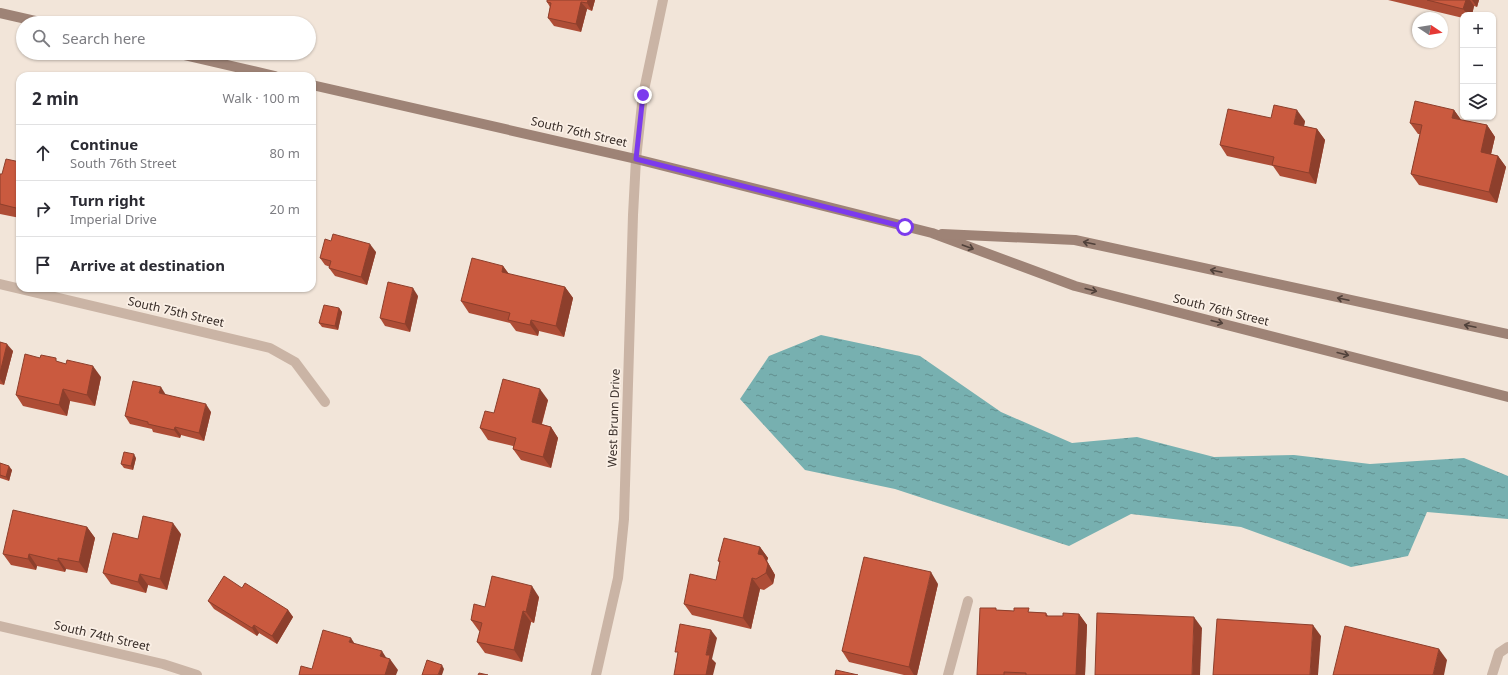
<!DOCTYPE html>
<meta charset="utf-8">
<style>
body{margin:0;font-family:"Noto Sans",sans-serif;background:#f7f7f7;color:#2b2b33}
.controls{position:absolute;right:12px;top:12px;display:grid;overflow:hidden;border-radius:8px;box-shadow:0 1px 3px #0004}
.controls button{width:36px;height:36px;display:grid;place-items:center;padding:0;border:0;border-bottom:1px solid #e1e1e2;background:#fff;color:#2b2b33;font:20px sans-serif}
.compass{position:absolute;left:1412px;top:12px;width:36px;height:36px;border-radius:50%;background:#fff;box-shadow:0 1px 3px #0004;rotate:102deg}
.stop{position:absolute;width:12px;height:12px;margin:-9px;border:3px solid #7c3aed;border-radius:50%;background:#fff}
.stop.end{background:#7c3aed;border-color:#fff;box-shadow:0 1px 4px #0008}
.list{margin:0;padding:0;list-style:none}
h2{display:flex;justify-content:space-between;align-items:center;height:52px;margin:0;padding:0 16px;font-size:17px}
h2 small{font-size:13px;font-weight:400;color:#7c7c81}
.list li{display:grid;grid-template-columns:26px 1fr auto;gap:12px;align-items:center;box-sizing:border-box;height:56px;padding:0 16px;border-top:1px solid #e1e1e2}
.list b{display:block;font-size:15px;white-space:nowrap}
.list p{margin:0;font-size:13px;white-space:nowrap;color:#7c7c81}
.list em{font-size:13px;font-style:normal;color:#7c7c81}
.icon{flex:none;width:22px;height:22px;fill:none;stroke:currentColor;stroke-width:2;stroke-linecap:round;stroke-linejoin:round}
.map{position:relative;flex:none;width:1508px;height:675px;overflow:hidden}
.search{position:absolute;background:#fff;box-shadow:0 1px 3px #0004;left:16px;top:16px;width:300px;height:44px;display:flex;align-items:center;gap:10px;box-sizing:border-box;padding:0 14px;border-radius:22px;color:#7c7c81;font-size:15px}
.panel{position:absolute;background:#fff;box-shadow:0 1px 3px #0004;left:16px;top:72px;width:300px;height:220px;border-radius:12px}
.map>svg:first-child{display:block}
.water{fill:url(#water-ripples)}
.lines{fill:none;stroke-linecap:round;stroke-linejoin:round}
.minor{stroke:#cab4a5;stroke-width:10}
.secondary{stroke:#9e8376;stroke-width:10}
.wall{fill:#ae4d36}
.shaded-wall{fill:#8d3f2c}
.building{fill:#ca5a3f;stroke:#8d3f2c}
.oneway{stroke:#50413a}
.route{stroke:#7c3aed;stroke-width:5}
.labels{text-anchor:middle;stroke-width:3.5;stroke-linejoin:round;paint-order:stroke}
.street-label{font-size:12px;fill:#362b26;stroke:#faefe5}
</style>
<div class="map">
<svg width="1508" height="675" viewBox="0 0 1508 675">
<defs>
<pattern id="water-ripples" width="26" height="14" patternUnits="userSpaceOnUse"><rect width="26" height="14" fill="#77b0b0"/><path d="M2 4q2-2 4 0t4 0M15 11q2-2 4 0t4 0" fill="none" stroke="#628f8f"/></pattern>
</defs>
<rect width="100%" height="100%" fill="#f2e5d9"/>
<!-- water -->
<polygon class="water" points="821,335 920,356 1001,412 1072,443 1137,437 1214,457 1294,455 1370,464 1464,458 1508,476 1508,519 1427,512 1408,556 1351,567 1241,527 1131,514 1069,546 895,489 805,470 740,399 769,356"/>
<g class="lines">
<!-- minor -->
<g class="minor">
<polyline points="0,284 270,348 295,362 325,402"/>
<polyline points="0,626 163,664 197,675"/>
<polyline points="596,675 618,578 624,519 633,215 636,159 643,95 663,0"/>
<polyline points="948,675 968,601"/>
<polyline points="1492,675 1499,653 1508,647"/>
</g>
<!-- secondary -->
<g class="secondary">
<polyline points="0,13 44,23"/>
<polyline points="175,53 275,76"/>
<polyline points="312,85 636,159 932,233 1075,286 1508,397"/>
<polyline points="942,234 1075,240 1508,334"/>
</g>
</g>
<!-- wall -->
<g class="wall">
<polygon points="595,0 592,11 587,9 581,32 554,26 548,18 550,7 547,2"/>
<polygon points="1388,0 1479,0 1477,7 1474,6 1472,15 1463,15 1463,18"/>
<polygon points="1454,110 1461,120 1487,125 1495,137 1491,154 1498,156 1506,167 1497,203 1419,185 1411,174 1420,134 1418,134 1410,123"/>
<polygon points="1271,118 1305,121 1304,126 1317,129 1325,140 1316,184 1280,176 1273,166 1227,156 1220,145"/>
<polygon points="20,162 20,218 0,214 0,174 2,174"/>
<polygon points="331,241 376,252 367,285 335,276 329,268 330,267 325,265 320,258"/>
<polygon points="503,266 509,274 565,287 573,298 564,337 539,331 538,336 516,331 510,323 469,313 461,301"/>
<polygon points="418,296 410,332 385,326 380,318"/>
<polygon points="339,308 342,312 338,330 322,327 319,323"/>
<polygon points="0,342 13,351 4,385 0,384"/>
<polygon points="59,362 101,377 95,406 70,401 67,416 23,406 16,395"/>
<polygon points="166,395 211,412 204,441 181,435 180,438 153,432 152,429 130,424 125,416"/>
<polygon points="548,400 542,424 551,427 558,438 551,468 521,460 513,449 513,446 488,440 480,428 494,413"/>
<polygon points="136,458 133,470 124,468 121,464"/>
<polygon points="0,463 12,470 9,481 0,478"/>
<polygon points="87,527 95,538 87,573 66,569 65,572 37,566 36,570 11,565 3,554"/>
<polygon points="181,534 167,590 148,585 146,593 111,584 103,573 138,539"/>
<polygon points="760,547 768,558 767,561 775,575 773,584 764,590 760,589 751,629 692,615 684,604 716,580 720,563 718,561"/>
<polygon points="938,584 917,675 904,675 849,662 842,651"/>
<polygon points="242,588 288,610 293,617 277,644 259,633 257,636 214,609 208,601"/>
<polygon points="539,597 534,623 531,622 522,662 485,653 477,642 480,631 479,631 471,620 485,607"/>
<polygon points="998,610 1046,613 1048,616 1063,616 1079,614 1087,625 1085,675 977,675"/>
</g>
<!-- shaded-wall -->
<g class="shaded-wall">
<polygon points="588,0 595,0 592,11 587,3"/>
<polygon points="1466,0 1470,0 1474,6 1472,15 1468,15 1463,9"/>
<polygon points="1472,0 1479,0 1477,7"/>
<polygon points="581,2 587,9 581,32 576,24"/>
<polygon points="1297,110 1305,121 1302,135 1294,124"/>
<polygon points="1454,110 1462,121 1452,118"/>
<polygon points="1487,125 1495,137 1489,163 1481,152"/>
<polygon points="1317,129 1325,140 1316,184 1309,173"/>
<polygon points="1498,156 1506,167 1497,203 1489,192"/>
<polygon points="370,244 376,252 367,285 361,277"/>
<polygon points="503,266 511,277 502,272"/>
<polygon points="565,287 573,298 564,337 556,326"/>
<polygon points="413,288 418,296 410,332 405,324"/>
<polygon points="339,308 342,312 338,330 335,326"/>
<polygon points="531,320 539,331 538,336 530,325"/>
<polygon points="7,344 13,351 4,385 0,379 0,373"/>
<polygon points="93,366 101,377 95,406 87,395"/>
<polygon points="161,387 166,395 159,393"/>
<polygon points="63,389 70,401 67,416 59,405"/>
<polygon points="540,389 548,400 539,433 532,422"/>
<polygon points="206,404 211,412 204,441 199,433"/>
<polygon points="175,427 181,435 180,438 174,430"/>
<polygon points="551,427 558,438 551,468 543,457"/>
<polygon points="134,454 136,458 133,470 131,466"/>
<polygon points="9,466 12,470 9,481 6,477"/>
<polygon points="173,523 181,534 167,590 160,579"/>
<polygon points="87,527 95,538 87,573 79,562"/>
<polygon points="760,547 768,558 767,561 775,575 773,584 766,573 758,554"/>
<polygon points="29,554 37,566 36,570 28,559"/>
<polygon points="58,558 66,569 65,572 58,561"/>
<polygon points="931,572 938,584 917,675 914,675 909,667"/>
<polygon points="140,574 148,585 146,593 138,582"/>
<polygon points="752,578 760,589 751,629 743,618"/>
<polygon points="532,586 539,597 534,623 526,612"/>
<polygon points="288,610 293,617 277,644 272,636"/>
<polygon points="523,611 531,622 522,662 514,650"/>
<polygon points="1079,614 1087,625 1085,675 1076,675"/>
<polygon points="1194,617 1202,628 1200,675 1192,675"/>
<polygon points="254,625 259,633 257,636 252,628"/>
<polygon points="1313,625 1321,636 1318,675 1310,675"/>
<polygon points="711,630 717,638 712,659 716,663 713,675 706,675 706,655"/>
<polygon points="351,638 358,649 349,642"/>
<polygon points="1439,649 1447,660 1444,675 1433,675"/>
<polygon points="382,651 389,662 390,659 398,670 396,675 385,675 380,656"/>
<polygon points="442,665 444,669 442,675 438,675"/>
</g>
<!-- building -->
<g class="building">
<polygon points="547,0 588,0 587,3 581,2 576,24 548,18 551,3 547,2"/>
<polygon points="1427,0 1466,0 1463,9"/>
<polygon points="1415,101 1454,110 1452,118 1487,125 1481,152 1498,156 1489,192 1411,174 1422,125 1410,123"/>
<polygon points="1274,105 1297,110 1294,124 1317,129 1309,173 1272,165 1274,157 1220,145 1228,109 1271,118"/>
<polygon points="6,159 20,162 20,209 0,204 0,174 2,174"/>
<polygon points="333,234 370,244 361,277 329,268 331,261 320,258 325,239 331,241"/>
<polygon points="472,258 503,266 502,272 565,287 556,326 531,320 530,325 508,320 510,313 461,301"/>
<polygon points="388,282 413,288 405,324 380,318"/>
<polygon points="324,305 339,308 335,326 319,323"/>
<polygon points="0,342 7,344 0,373"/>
<polygon points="25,354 40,358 41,355 56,358 56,361 66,364 67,360 93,366 87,395 63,389 59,405 16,395"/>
<polygon points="503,379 540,389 532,422 551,427 543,457 513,449 516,438 480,428 485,411 494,413"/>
<polygon points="133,381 161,387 159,393 206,404 199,433 175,427 174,430 148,424 148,422 125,416"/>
<polygon points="124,452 134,454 131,466 121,464"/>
<polygon points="0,463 9,466 6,477 0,475"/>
<polygon points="13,510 87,527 79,562 58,558 58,561 29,554 28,559 3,554"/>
<polygon points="143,516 173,523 160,579 140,574 138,582 103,573 113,533 138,539"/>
<polygon points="724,538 760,547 758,554 763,555 768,564 766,573 756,579 752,578 743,618 684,604 690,574 716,580 720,561 718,561"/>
<polygon points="864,557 931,572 909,667 842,651"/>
<polygon points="224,576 242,588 245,583 288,610 272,636 254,625 252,628 208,601"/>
<polygon points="492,576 532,586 526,612 523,611 514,650 477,642 482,623 471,620 474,604 485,607"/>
<polygon points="980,608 996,608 996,610 1014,611 1014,608 1029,608 1028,612 1046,613 1046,616 1063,616 1063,613 1079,614 1076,675 1026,675 1026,673 1004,672 1004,675 977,675"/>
<polygon points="1097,613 1194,617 1192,675 1095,675"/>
<polygon points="1217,619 1313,625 1310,675 1213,675"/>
<polygon points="680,624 711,630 706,655 710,655 706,675 674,675 678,652 675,652"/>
<polygon points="1345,626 1439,649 1433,675 1333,675"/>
<polygon points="323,630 351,638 349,642 382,651 380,656 390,659 385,675 299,675 301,666 312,669"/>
<polygon points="427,660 442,665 438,675 422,675"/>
<polygon points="836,670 858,675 835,675"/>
<polygon points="479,673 488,675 478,675"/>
</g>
<!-- one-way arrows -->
<defs><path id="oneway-shaft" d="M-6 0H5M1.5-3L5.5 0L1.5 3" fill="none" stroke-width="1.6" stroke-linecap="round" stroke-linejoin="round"/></defs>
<g class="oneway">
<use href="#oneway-shaft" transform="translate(1089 243) rotate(-168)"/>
<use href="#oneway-shaft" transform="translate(968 247) rotate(20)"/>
<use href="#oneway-shaft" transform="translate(1216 271) rotate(-168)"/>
<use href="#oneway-shaft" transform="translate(1091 290) rotate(14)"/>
<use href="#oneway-shaft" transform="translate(1343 299) rotate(-168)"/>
<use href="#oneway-shaft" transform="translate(1217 322) rotate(14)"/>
<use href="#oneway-shaft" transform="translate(1470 326) rotate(-168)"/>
<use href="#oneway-shaft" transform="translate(1343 354) rotate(14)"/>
</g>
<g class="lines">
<!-- route -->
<polyline class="route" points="643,95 636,159 905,227"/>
</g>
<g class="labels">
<!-- street labels -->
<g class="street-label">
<text transform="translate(579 132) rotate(13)" y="4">South 76th Street</text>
<text transform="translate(1221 310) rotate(14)" y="4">South 76th Street</text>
<text transform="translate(176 312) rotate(13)" y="4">South 75th Street</text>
<text transform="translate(614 418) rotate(-88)" y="4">West Brunn Drive</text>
<text transform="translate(102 636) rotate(13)" y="4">South 74th Street</text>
</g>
</g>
</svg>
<div class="controls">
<button>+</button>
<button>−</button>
<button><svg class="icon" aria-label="layers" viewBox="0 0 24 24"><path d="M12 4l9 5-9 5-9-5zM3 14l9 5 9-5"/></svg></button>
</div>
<svg class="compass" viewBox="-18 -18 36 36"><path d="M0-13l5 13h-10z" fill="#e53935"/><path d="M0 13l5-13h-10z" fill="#7c7c81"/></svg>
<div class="stop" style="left:905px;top:227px"></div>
<div class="stop end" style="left:643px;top:95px"></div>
<div class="search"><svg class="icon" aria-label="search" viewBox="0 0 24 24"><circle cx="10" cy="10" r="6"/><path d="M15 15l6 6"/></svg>Search here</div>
<section class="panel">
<h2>2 min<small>Walk · 100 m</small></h2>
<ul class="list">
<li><svg class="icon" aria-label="ahead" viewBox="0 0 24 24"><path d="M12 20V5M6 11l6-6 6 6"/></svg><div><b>Continue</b><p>South 76th Street</p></div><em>80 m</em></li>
<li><svg class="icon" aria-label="right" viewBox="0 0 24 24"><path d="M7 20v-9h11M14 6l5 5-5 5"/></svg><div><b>Turn right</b><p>Imperial Drive</p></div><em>20 m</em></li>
<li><svg class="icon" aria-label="arrive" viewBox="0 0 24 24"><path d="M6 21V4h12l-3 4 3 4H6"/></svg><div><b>Arrive at destination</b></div></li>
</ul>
</section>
</div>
